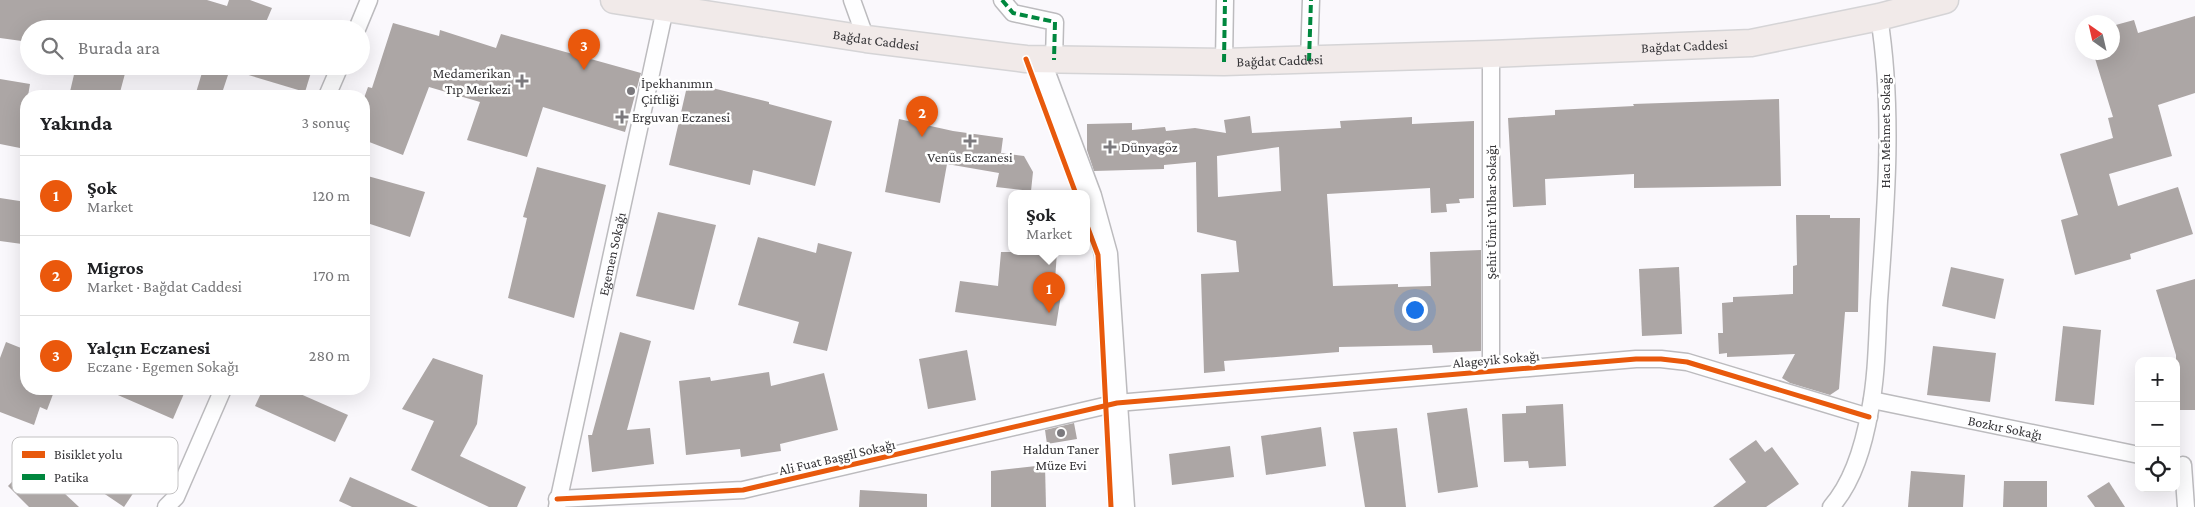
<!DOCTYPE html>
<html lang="tr">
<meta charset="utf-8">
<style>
body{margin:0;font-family:"Crimson Pro",serif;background:#f6f6f6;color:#202124}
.controls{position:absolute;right:15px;bottom:15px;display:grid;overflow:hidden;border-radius:10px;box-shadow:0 5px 20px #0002}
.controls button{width:45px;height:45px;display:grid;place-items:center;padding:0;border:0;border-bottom:1px solid #e0e0e0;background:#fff;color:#202124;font:25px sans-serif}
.compass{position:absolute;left:2075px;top:15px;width:45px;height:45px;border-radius:50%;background:#fff;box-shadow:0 5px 20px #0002;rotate:326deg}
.you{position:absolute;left:1414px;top:309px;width:18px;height:18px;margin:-12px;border:4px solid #fff;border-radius:50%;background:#1a73e8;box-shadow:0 0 0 8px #1a73e833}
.badge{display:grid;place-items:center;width:32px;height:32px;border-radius:50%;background:#ea580c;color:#fff;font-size:16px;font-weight:700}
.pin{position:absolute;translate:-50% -41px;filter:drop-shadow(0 1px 2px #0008)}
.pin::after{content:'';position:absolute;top:26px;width:18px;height:15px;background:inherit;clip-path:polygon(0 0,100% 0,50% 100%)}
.popup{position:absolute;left:1008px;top:190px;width:82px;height:65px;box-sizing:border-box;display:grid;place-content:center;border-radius:10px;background:#fff;filter:drop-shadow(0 1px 4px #0005);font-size:16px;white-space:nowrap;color:#757577}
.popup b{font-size:19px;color:#202124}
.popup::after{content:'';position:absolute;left:50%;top:100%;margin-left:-10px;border:10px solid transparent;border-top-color:#fff}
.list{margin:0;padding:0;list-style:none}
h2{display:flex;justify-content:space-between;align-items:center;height:65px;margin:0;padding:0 20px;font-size:21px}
h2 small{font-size:16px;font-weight:400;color:#757577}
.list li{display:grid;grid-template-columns:32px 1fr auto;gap:15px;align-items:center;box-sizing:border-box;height:80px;padding:0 20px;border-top:1px solid #e0e0e0}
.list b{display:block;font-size:19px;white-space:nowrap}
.list p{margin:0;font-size:16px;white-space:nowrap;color:#757577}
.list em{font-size:16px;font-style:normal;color:#757577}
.icon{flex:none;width:28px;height:28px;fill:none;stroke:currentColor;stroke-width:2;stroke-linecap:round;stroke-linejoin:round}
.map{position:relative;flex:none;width:2195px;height:507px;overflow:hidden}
.search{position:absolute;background:#fff;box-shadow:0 5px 20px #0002;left:20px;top:20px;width:350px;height:55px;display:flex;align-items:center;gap:12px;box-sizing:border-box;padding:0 18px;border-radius:28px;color:#757577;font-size:19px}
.panel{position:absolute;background:#fff;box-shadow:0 5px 20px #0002;left:20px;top:90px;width:350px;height:305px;border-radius:20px}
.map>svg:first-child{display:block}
.building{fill:#aca6a5;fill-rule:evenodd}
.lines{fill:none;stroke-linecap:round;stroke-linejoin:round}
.street-casing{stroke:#bcbbbe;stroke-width:19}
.secondary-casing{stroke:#bcbbbe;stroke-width:25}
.primary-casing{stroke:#d5d4d6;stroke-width:29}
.street{stroke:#fefeff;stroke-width:16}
.secondary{stroke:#fefeff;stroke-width:22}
.primary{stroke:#f1eae9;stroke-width:26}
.quiet{stroke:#00873e;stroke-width:4;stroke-dasharray:8 4;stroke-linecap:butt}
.cycleway-casing{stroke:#fff;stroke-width:8}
.cycleway{stroke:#e8590c;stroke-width:5}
.poi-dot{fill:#7b797d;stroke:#fff;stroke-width:2}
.labels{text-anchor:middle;stroke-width:5;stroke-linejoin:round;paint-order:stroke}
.street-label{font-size:14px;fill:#363538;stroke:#fff}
.poi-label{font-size:14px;fill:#363538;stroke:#fff;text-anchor:start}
.key{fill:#fff;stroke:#c3c2c3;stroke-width:1}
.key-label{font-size:14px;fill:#363538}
</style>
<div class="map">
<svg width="2195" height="507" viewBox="0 0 2195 507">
<rect width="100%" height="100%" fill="#faf8fc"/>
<!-- building -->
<g class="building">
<polygon points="0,0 207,0 227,6 229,0 250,0 272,8 263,29 29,29 29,42 0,38"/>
<polygon points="2195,16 2195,93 2158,105 2172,156 2109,174 2118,206 2178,187 2193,234 2130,254 2131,259 2075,275 2061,220 2078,215 2060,154 2113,138 2108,118 2113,117 2093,52 2112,52 2112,26 2134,20 2138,33"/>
<polygon points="393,23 439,36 440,30 496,48 501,34 641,73 625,132 543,107 527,157 467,140 480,102 429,87 403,155 364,140 364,98 368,87 372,88"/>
<polygon points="76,66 127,66 119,96 69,96"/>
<polygon points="204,66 231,66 221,96 195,96"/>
<polygon points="233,66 313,66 305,92 232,70"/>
<polygon points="0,79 30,84 28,96 26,96 20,148 0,144"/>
<polygon points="688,82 769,102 769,104 832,121 815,186 753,170 750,185 669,165"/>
<polygon points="1779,99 1781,186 1634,188 1634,174 1545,179 1546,205 1513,207 1508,118 1555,115 1555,110 1634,106 1633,104"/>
<path d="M1250,116L1252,133L1341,128L1340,121L1412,117V124L1474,121V198L1459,199L1460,203L1446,204L1447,212L1431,213L1430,188L1327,194L1333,286L1398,284V287L1431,286L1430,252L1481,250V351L1433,353L1432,345L1339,347V352L1224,361L1225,371L1204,373L1201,274L1239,272L1236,241L1197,232L1196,162L1164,165V169L1094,171L1087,150V124L1132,123V130L1165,127L1166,131L1195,128L1226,133L1224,120ZM1279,147L1281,191L1218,197L1217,156Z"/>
<polygon points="899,119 953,131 1003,138 1001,153 1024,156 1033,172 1031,191 996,187 999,173 947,164 940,203 885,192"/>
<polygon points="537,167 606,185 574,318 508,298 527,218 523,217"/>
<polygon points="364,175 425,192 410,237 364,222"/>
<polygon points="0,198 26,202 26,228 24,227 22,244 0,241"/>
<polygon points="658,212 716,225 694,310 636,296"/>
<polygon points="1796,215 1830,215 1830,218 1860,218 1858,312 1845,312 1839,389 1830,395 1790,383 1782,378 1795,354 1727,357 1727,353 1719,354 1718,333 1723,333 1722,303 1733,302 1733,297 1793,294 1793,266 1797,265"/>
<polygon points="758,237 816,253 818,243 852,252 827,351 793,343 799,322 738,305"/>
<polygon points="1001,252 1057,252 1054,294 1061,295 1056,326 955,312 960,281 998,286"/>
<polygon points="1679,267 1682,334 1642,336 1639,269"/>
<polygon points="1951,267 2004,279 1995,319 1942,306"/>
<polygon points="2195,279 2195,410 2176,410 2176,355 2156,290"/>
<polygon points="2063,326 2101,330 2094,405 2055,401"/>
<polygon points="620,332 651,341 627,430 650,428 654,464 592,472 588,435 592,435"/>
<polygon points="6,342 26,350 26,389 55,389 47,410 40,407 34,425 0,412 0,358"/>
<polygon points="1933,346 1996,353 1990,402 1927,395"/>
<polygon points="967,350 976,400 928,409 919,359"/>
<polygon points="433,358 483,375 477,424 460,456 526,487 517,507 489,507 411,470 434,421 402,409"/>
<polygon points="769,372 771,386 824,373 838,430 780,444 781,451 741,457 740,449 686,455 679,381 710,377 711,381"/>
<polygon points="104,389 186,389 173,419"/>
<polygon points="263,389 289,389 348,415 335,442 255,406"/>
<polygon points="1563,404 1566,466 1529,468 1528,461 1504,462 1502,414 1526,413 1526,406"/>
<polygon points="1467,408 1478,487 1438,493 1427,413"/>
<polygon points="1074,423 1077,439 1047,444 1045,430"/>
<polygon points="1321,427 1326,466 1266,475 1261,436"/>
<polygon points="1397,428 1406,507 1365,507 1353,432"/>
<polygon points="116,437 154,462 124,507 87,482"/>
<polygon points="1756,440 1765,452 1772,447 1799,484 1766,507 1713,507 1746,482 1729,459"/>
<polygon points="1230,446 1234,477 1172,485 1169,454"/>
<polygon points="31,462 79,507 29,507 8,486"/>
<polygon points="1045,465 1046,507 991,507 991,471"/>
<polygon points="1911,471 1965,475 1963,507 1908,507"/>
<polygon points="350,477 418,507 352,507 339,501"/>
<polygon points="2004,481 2047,481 2047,507 2003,507"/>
<polygon points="2109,482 2125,507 2095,507 2087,496"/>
<polygon points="860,490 927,494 927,507 859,507"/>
</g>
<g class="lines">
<defs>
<g id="street">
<polyline points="852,0 866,39"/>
<polyline points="1002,0 1013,13 1055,22 1054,60"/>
<polyline points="357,29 369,0"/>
<polyline points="1491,54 1491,371"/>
<polyline points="1309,61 1311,0"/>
<polyline points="1224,62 1225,0"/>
<polyline points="327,96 340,66"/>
<path id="s1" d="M1872,400L2139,455"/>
<polyline points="2183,465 2186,507"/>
<polyline points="557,499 743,490 1117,403 1636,359 1661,359 1687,362 1869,417"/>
<polyline points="166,507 176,497 223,389"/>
<path id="s2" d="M557,507L665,9"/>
<path d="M1831,507C1854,481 1864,444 1870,410C1877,375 1877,337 1879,301C1886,207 1894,110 1879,17"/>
</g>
<polyline id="secondary" points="1039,60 1090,196 1106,254 1123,507"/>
<g id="primary">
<path id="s3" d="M614,0L866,39L1026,59L1224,62L1491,54L1751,43L1879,17L1945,0"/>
</g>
</defs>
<!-- street casing -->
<use href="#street" class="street-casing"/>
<!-- secondary casing -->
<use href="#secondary" class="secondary-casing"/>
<!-- primary casing -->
<use href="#primary" class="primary-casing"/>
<!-- street -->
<use href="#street" class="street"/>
<!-- secondary -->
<use href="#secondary" class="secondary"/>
<!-- primary -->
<use href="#primary" class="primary"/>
<!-- quiet -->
<g class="quiet">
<polyline points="1002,0 1013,13 1055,22 1054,60"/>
<polyline points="1309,61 1311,0"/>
<polyline points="1224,62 1225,0"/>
</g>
<defs>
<g id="cycleway">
<polyline points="1026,59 1076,194"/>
<polyline points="1086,223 1098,255 1111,507"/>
<polyline points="557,499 743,490 1117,403 1636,359 1661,359 1687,362 1869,417"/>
</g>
</defs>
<!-- cycleway casing -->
<use href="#cycleway" class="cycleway-casing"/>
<!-- cycleway -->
<use href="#cycleway" class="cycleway"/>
</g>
<!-- markers -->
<g class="poi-dot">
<path d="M519.5 73.5h5v5h5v5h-5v5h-5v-5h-5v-5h5z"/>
<circle cx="631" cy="91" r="5"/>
<path d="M619.5 109.5h5v5h5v5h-5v5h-5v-5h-5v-5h5z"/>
<path d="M967.5 133.5h5v5h5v5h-5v5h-5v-5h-5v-5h5z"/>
<path d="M1107.5 139.5h5v5h5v5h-5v5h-5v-5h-5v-5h5z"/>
<circle cx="1061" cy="433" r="5"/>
</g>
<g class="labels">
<!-- street labels -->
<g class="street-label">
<text dy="5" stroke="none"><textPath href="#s3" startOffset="265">Bağdat Caddesi</textPath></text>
<text dy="5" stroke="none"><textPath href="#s3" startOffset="1075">Bağdat Caddesi</textPath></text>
<text dy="5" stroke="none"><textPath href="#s3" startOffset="670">Bağdat Caddesi</textPath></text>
<text transform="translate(1885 131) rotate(-90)" y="5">Hacı Mehmet Sokağı</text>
<text transform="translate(1491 212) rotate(-90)" y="5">Şehit Ümit Yılbar Sokağı</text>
<text dy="5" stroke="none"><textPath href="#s2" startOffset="259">Egemen Sokağı</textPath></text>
<text transform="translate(1496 359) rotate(-5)" y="5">Alageyik Sokağı</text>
<text dy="5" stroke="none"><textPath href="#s1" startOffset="136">Bozkır Sokağı</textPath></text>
<text transform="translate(837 457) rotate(-13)" y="5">Ali Fuat Başgil Sokağı</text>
</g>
<!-- poi labels -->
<g class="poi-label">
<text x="511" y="78" text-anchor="end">Medamerikan<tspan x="511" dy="16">Tıp Merkezi</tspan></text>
<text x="641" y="88">İpekhanımın<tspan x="641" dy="16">Çiftliği</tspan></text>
<text x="632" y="122">Erguvan Eczanesi</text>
<text x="1121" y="152">Dünyagöz</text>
<text x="970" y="162" text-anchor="middle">Venüs Eczanesi</text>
<text x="1061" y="454" text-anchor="middle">Haldun Taner<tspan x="1061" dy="16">Müze Evi</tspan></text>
</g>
</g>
<!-- legend -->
<rect x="12" y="437" width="166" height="57" rx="8" class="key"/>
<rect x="22" y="451" width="23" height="7" fill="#e8590c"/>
<rect x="22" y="474" width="23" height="6" fill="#00873e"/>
<g class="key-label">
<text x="54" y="459">Bisiklet yolu</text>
<text x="54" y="482">Patika</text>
</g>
</svg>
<div class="controls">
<button>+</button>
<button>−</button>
<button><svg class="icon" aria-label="locate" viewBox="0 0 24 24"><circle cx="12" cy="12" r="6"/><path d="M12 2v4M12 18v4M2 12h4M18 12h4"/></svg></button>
</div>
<svg class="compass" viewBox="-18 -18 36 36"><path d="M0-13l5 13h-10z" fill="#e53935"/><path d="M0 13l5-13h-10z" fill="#757577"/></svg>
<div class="you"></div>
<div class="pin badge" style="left:1049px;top:313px">1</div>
<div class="popup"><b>Şok</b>Market</div>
<div class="pin badge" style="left:922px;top:137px">2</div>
<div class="pin badge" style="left:584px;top:70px">3</div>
<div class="search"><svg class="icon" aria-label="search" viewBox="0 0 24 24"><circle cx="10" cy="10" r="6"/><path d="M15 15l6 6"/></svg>Burada ara</div>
<section class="panel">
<h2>Yakında<small>3 sonuç</small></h2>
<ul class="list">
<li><span class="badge">1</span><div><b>Şok</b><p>Market</p></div><em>120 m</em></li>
<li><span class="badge">2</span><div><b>Migros</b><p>Market · Bağdat Caddesi</p></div><em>170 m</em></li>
<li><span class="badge">3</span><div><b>Yalçın Eczanesi</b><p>Eczane · Egemen Sokağı</p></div><em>280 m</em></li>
</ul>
</section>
</div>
